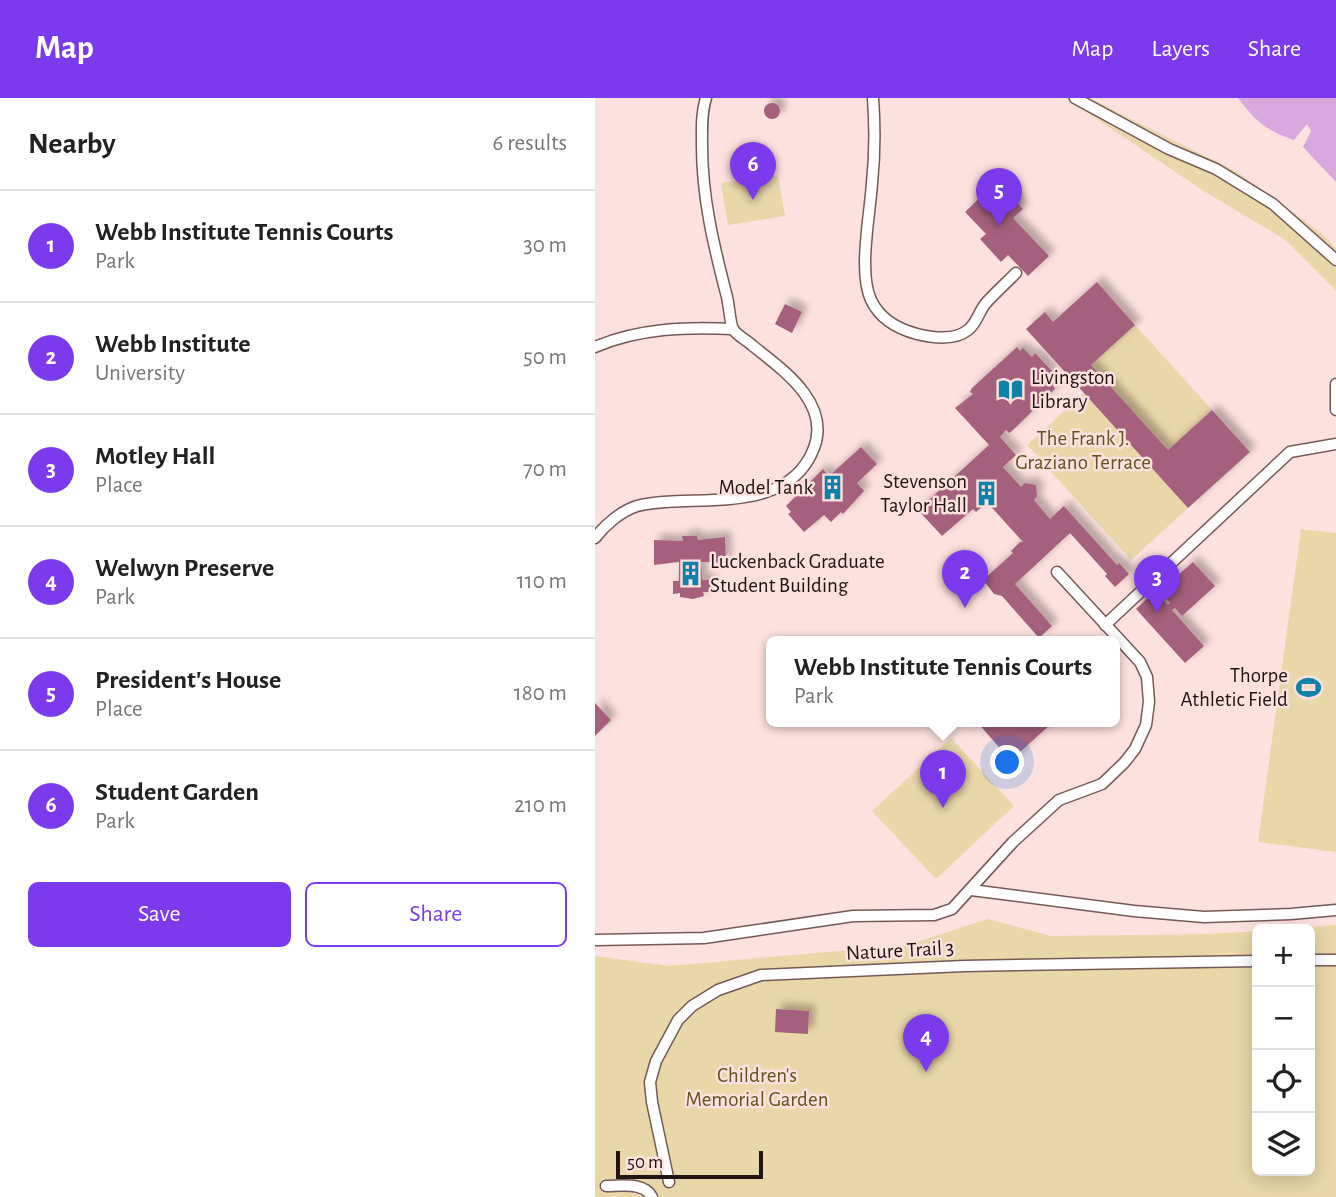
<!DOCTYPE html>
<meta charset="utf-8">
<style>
body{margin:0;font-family:"Alegreya Sans",sans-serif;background:#f6f6f6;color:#222}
.controls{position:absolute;right:21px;bottom:21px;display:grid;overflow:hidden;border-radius:10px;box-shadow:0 4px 18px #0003}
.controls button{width:63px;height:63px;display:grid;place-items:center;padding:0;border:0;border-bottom:2px solid #e0e0e0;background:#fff;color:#222;font:35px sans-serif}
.scale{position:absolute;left:21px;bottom:18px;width:147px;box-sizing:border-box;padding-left:7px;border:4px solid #201413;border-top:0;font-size:19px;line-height:24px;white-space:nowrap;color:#201413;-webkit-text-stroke:5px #fde1de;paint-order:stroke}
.you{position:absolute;left:413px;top:665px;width:24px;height:24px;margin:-18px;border:5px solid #fff;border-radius:50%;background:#1a73e8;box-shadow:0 0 0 10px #1a73e833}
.badge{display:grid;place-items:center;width:46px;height:46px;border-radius:50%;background:#7c3aed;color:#fff;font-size:23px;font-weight:700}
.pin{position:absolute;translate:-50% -58px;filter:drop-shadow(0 2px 4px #0008)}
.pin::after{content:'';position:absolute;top:37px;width:24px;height:21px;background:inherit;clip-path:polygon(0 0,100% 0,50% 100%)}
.popup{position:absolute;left:171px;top:538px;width:354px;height:91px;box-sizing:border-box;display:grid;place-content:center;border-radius:10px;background:#fff;filter:drop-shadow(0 2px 5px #0005);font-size:23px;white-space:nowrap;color:#767676}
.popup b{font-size:26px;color:#222}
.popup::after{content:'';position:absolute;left:50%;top:100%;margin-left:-14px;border:14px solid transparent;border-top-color:#fff}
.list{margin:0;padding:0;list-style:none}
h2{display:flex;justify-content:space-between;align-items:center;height:91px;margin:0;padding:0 28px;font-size:30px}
h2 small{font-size:23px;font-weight:400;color:#767676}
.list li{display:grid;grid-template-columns:46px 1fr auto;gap:21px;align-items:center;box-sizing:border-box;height:112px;padding:0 28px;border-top:2px solid #e0e0e0}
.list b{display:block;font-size:26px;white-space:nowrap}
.list p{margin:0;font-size:23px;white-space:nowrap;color:#767676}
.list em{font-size:23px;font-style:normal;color:#767676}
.actions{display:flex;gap:14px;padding:21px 28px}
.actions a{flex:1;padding:16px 0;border:2px solid #7c3aed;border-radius:10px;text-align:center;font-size:24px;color:#7c3aed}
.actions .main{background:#7c3aed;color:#fff}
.icon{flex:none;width:38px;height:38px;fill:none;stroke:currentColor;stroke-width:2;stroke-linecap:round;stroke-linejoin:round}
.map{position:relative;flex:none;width:741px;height:1099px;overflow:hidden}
header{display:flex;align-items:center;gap:42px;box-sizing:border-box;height:98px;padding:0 35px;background:#7c3aed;color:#fff}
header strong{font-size:33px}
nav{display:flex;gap:38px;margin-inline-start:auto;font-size:24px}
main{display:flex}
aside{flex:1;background:#fff}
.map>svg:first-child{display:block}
.green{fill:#e9d7a9}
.water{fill:#d9a8de}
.building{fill:#a4617c;filter:url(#shadow)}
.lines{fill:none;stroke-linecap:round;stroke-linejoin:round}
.lane-casing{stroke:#765956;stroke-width:13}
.lane{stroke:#fff;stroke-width:10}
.labels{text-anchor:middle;stroke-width:5;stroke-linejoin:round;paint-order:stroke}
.poi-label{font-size:21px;fill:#201413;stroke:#fde1de;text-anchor:end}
.park-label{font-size:21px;fill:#65521f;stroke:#fde1de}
.street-label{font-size:21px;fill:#201413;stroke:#fde1de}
</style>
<header>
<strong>Map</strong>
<nav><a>Map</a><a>Layers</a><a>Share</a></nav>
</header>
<main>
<aside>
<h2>Nearby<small>6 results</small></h2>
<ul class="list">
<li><span class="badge">1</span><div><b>Webb Institute Tennis Courts</b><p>Park</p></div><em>30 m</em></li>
<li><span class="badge">2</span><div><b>Webb Institute</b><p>University</p></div><em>50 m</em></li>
<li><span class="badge">3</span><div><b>Motley Hall</b><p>Place</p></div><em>70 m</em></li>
<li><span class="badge">4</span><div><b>Welwyn Preserve</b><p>Park</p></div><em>110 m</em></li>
<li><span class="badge">5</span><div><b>President's House</b><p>Place</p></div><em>180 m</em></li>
<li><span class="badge">6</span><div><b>Student Garden</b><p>Park</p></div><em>210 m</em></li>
</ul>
<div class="actions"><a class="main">Save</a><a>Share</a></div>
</aside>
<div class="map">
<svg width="741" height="1099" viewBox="0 0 741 1099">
<defs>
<filter id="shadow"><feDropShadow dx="6" dy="-6" stdDeviation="3.5" flood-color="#0004"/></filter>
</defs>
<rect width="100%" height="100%" fill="#fde1de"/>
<!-- green -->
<g class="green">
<polygon points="471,0 494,0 642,74 725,134 741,150 741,193 689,141 607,92"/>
<polygon points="183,77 190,118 133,127 126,85"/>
<polygon points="540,227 617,312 573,352 496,267"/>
<polygon points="489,295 593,410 536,462 432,347"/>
<polygon points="706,431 741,435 741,754 663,744"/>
<polygon points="356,640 419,708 341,781 277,713"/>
<polygon points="393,821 456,838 616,836 662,833 662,1073 715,1073 715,831 681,831 741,827 741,1099 0,1099 0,858 74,868 312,847"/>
</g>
<!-- water -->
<path class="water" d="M643,0H741V84L708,49L716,33L712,26L699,42C671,32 661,24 643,0Z"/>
<!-- building -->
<g class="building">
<circle cx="177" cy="13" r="8"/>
<polygon points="398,87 411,101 415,97 428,111 418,120 454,158 433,178 413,157 406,164 385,141 391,136 370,114"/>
<polygon points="502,184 540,227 496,267 573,352 617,312 655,354 593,410 431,231 450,214 458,224"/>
<polygon points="190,206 207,214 197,235 180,226"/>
<polygon points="422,249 425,253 428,250 437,259 440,255 457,273 453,277 461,285 458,288 460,291 417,333 414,335 411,332 405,339 421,357 408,369 426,389 430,385 441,387 442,398 439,402 455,421 469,408 522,467 524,465 534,476 520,489 510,478 512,476 475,435 420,486 457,528 444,540 407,498 399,496 388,482 418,455 416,453 425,444 428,444 390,402 390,406 381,414 378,411 347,438 323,412 394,347 360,310 378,296 375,294 377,290"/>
<polygon points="266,349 282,366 262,385 269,393 248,416 246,414 236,424 229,417 209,434 193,416 196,414 191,408 228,371 234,378"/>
<polygon points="87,438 102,438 103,442 130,439 131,465 106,464 107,482 115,482 116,494 108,494 109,498 98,501 85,499 85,495 78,496 78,483 84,483 84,464 59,467 59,442 88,443"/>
<polygon points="598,464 620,488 587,518 580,510 577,512 609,548 590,565 541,511 560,493 573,507 575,505 565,493"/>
<polygon points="0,605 16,622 0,638"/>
<polygon points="382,624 458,624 424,655 426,657 417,664"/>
<polygon points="181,911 214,913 213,936 180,934"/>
</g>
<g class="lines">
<defs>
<g id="lane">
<path d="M278,0C280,28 280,57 277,85C275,117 263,174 276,202C285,221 303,231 322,236C338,240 359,243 373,232C382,225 384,213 391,205C400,195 411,185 421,175"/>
<polyline points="480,0 574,51 621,71 678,106 741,162"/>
<path d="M0,249C44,230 91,229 138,231"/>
<polyline points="741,286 741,312"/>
<path d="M0,440C10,427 26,413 42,408C95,394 192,421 219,350C236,305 188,272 158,248C153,243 141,237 138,231C135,225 134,207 132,199C119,149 107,100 107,48C107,32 106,15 111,0"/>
<polyline points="510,527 695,354 741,346"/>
<polyline points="376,792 539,813 609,819 696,816 741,812"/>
<polyline points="0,842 109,840 258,818 339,817 357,811 418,744 464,702 507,686 529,665 540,651 551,627 554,604 552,579 545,564 462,474"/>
<polyline points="715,862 741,862"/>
<polyline points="74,1084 57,1004 55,984 61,963 83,922 97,908 123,892 166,877 369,868 662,863"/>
<path d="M11,1088C27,1088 49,1084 57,1099"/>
</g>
</defs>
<!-- lane casing -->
<use href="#lane" class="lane-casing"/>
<!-- lane -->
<use href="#lane" class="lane"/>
</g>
<!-- icons -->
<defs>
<symbol id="library-bare" viewBox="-9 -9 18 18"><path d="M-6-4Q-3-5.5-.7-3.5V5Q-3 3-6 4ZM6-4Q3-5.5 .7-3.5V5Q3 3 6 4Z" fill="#1081a8" stroke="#fde1de" stroke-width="2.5" paint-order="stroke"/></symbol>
<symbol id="building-bare" viewBox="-9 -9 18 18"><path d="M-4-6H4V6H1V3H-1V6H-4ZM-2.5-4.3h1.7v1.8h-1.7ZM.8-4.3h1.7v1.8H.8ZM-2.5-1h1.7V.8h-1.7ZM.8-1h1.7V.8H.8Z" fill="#1081a8" stroke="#fde1de" stroke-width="2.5" paint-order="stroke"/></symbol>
<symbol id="stadium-bare" viewBox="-9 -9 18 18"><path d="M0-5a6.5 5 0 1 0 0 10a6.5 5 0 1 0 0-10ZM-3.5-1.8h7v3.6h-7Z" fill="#1081a8" stroke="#fde1de" stroke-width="2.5" paint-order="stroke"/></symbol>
</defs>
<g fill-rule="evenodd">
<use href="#library-bare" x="398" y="274" width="35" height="35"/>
<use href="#building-bare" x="220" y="372" width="35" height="35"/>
<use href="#building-bare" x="374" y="378" width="35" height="35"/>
<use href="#building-bare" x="78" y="458" width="35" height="35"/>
<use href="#stadium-bare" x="696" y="572" width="35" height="35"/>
</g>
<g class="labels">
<!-- poi labels -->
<g class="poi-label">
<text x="436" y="286" text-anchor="start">Livingston<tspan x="436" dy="24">Library</tspan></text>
<text x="372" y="390">Stevenson<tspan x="372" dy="24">Taylor Hall</tspan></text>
<text x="218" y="396">Model Tank</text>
<text x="115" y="470" text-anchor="start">Luckenback Graduate<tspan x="115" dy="24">Student Building</tspan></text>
<text x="693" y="584">Thorpe<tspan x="693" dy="24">Athletic Field</tspan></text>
</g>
<!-- park labels -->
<g class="park-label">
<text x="488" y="347">The Frank J.<tspan x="488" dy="24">Graziano Terrace</tspan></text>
<text x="162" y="984">Children's<tspan x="162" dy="24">Memorial Garden</tspan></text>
</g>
<!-- street labels -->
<g class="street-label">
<text transform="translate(305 852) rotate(-3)" y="7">Nature Trail 3</text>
</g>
</g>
</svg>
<div class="controls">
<button>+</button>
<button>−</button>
<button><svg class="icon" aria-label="locate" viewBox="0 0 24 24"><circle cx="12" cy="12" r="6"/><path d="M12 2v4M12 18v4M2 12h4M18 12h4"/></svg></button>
<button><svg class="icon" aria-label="layers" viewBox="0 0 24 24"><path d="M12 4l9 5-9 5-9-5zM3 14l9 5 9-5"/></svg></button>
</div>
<div class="scale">50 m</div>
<div class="you"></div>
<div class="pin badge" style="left:348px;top:710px">1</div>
<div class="popup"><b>Webb Institute Tennis Courts</b>Park</div>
<div class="pin badge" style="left:370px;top:510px">2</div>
<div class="pin badge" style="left:562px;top:515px">3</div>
<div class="pin badge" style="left:331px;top:974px">4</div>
<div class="pin badge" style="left:404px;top:128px">5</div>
<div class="pin badge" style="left:158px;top:102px">6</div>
</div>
</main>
